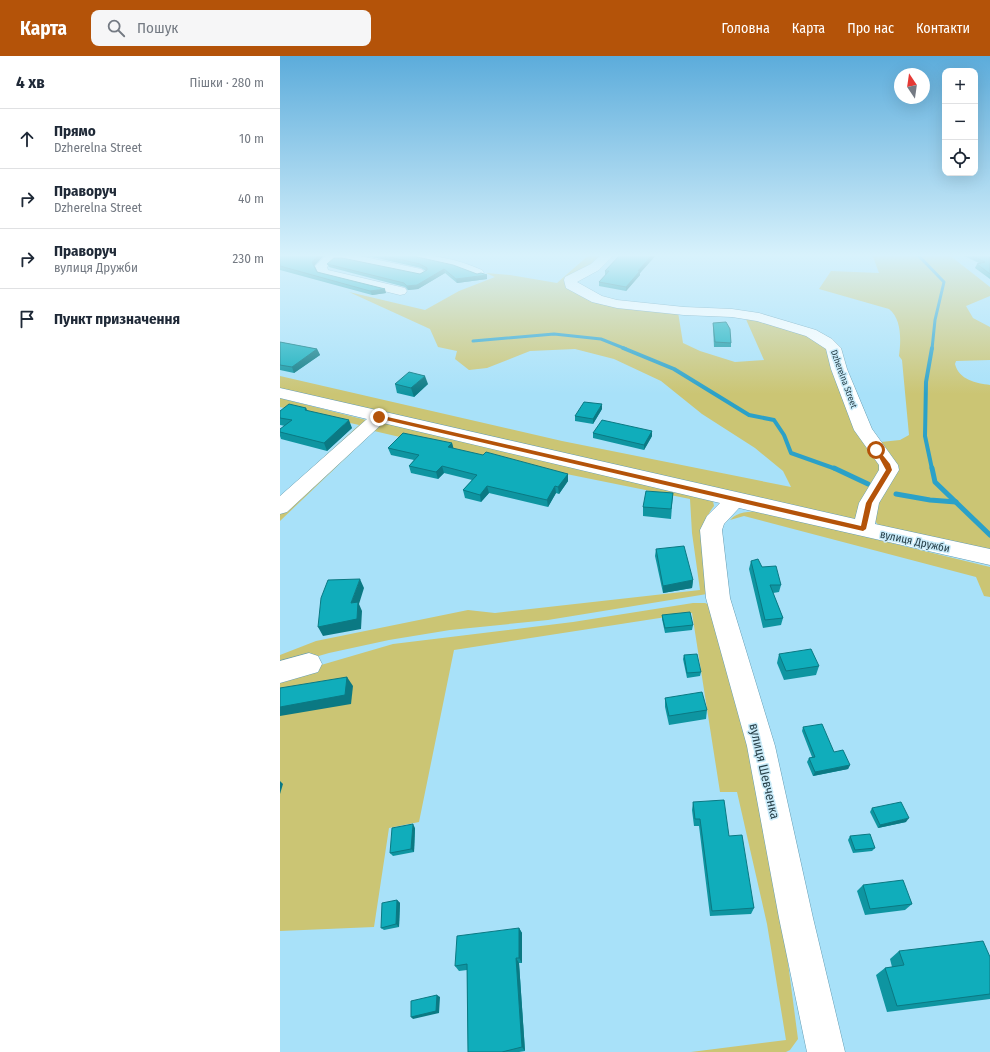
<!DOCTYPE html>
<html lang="uk">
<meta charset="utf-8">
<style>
body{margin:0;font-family:"Fira Sans Condensed",sans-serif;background:#f6f6f7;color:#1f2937}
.controls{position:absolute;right:12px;top:12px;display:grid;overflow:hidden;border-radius:8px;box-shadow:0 4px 16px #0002}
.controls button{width:36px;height:36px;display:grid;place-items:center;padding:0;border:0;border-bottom:1px solid #e0e1e3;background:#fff;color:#1f2937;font:20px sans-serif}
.compass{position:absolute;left:614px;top:12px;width:36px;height:36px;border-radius:50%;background:#fff;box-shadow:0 4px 16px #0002;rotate:347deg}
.stop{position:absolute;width:12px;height:12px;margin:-9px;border:3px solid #b45309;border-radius:50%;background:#fff}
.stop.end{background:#b45309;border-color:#fff;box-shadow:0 1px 4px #0008}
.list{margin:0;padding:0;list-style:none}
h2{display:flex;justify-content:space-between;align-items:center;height:52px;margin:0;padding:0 16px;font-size:17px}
h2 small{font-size:13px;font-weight:400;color:#747a83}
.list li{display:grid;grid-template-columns:26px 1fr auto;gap:12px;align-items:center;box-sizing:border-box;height:60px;padding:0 16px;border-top:1px solid #e0e1e3}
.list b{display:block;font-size:15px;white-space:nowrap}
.list p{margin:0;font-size:13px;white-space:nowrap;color:#747a83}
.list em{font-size:13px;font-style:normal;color:#747a83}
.icon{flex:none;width:22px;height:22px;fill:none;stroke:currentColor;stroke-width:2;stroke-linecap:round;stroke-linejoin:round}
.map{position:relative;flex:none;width:710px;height:996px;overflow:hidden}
header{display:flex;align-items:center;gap:24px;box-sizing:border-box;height:56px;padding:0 20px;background:#b45309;color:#fff}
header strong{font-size:19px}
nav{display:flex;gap:22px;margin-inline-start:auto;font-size:14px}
.search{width:280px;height:36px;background:#f6f6f7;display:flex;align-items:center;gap:10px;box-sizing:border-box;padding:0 14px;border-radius:8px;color:#747a83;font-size:15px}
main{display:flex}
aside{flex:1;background:#fff}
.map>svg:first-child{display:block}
.green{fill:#cbc574}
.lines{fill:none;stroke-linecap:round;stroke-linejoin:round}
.stream-far2{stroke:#2ba1c8;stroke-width:3}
.stream-far1{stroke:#2ba1c8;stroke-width:4}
.stream{stroke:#2ba1c8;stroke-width:5}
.minor-casing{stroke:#669db3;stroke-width:1}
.minor{fill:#fff;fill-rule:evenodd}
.wall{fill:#0e95a1}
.shaded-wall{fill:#0b7983}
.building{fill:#10adbb;stroke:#0b7983}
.route{fill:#b45309}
.labels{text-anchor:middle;stroke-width:3;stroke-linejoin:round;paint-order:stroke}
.far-street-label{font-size:9px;fill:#273f48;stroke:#c9ebf9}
.street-label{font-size:11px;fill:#273f48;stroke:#c9ebf9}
.near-street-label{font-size:13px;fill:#273f48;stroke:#c9ebf9}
</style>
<header>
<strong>Карта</strong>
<div class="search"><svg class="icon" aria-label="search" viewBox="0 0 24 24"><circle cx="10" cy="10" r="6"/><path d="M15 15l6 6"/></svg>Пошук</div>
<nav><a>Головна</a><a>Карта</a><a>Про нас</a><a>Контакти</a></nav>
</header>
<main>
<aside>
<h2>4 хв<small>Пішки · 280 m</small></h2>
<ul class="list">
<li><svg class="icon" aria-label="ahead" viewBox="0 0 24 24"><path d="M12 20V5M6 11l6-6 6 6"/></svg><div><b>Прямо</b><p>Dzherelna Street</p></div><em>10 m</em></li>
<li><svg class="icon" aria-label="right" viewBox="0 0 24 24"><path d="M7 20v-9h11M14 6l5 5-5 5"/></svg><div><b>Праворуч</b><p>Dzherelna Street</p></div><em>40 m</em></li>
<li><svg class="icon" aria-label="right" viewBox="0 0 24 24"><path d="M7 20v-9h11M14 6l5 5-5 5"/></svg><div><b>Праворуч</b><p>вулиця Дружби</p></div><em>230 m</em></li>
<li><svg class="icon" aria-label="arrive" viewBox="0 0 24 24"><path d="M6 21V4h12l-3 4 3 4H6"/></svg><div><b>Пункт призначення</b></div></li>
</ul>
</aside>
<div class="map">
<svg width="710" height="996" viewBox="0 0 710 996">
<rect width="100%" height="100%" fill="#a8e1f9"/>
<!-- green -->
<g class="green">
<polygon points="310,198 327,198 288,224 309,241 398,256 403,287 420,295 455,306 484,304 465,261 501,269 549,290 603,410 575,465 0,333 0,320 282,385 511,431 503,415 475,392 422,358 381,325 334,303 295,293 250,295 207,312 189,314 175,303 177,295 158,291 150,273 69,236 145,254 179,235 215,221 206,217 230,219 277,227"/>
<path d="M592,198H668L710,231V240L686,250L693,262L710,271V304L676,305L675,308C679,324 696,327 710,329V497L602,473L594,464L602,434L601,386L620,384L629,379L622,304L619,300C621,285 622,263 609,253L539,233L551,215L599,217Z"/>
<polygon points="0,342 90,365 0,441 79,369 0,351"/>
<path d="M97,365L433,445L434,450C416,471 425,512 427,538L268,564L170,574L109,584L49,597L0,611V599L36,585L188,554L215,557L420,534L412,477L410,443L232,407L94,375L0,465V455Z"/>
<path d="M480,455L710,511V541L704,540L696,521L464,460L450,464C458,455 469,456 480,455Z"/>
<polygon points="413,547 425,547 430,549 476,713 503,869 518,983 510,994 506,996 411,996 506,984 487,868 457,736 440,736 412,557 174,594 139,766 109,772 94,871 0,875 0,621 113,588 293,566"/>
</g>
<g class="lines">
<!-- stream-far2 -->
<g class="stream-far2">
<polyline points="637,198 664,226 655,264 652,293"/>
<polyline points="193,285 274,278 321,283 346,293"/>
</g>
<!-- stream-far1 -->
<g class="stream-far1">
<polyline points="343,292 394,313 469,359 494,364 504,379 511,397 556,413"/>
<polyline points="652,413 645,380 646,326 652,292"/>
</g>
<!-- stream -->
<g class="stream">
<polyline points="554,412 588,428"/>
<polyline points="652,412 655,426 710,479"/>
<polyline points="616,438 650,444 676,446"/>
</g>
<defs>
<g id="minor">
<polygon points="47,198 71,198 141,213 147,217 141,221 63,204 55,204 47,211 48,214 125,232 127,235 125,238 120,239 39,219 35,210"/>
<path d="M124,198C152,198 177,203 202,214L204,217L198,221L174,211L126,201Z"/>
<polygon points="322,198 335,198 319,214 297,226 322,240 337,244 404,251 452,253 479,257 536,274 552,283 561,292 567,313 592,373 618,409 619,414 599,447 595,468 710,493 710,509 459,452 444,468 442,474 450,542 495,690 533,862 565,996 527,996 499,862 467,690 426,542 420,474 427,460 440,447 103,367 7,456 0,458 0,440 87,363 0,342 0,332 575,463 579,447 599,414 599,409 574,374 551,313 546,293 526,280 477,265 452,261 404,259 337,252 312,246 286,232 284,224 285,221 311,208"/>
<polygon points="29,597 38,600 42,608 38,616 0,627 0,605"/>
</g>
</defs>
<!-- minor casing -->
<use href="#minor" class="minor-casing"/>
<!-- minor -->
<use href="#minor" class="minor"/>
</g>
<!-- wall -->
<g class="wall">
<polygon points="0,198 45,198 34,209 37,216 106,237 92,239 0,214"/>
<polygon points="79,198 124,198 197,218 207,219 207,223 177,227 165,217 138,233 128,234 125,231 49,211 47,208 140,218 146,215 141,212"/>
<polygon points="341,198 377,198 360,217 360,219 346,235 319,230 319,226 326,219 325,219 325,215"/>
<polygon points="680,198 710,198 710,223 695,212 697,208 699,207"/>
<polygon points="433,267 451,287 451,291 434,291 433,271"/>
<polygon points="0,286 37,293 40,299 14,317 0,314"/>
<polygon points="115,328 148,328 134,341 117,337"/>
<polygon points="26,352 28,355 72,372 47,395 1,383 0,380 0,373 5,370 0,369 0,355"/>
<polygon points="322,353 313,368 295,365 295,360"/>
<polygon points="372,375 372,380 364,394 313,382 313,377"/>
<polygon points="172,387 173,393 288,418 288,425 279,438 276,437 268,451 209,437 201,446 185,442 183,434 192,424 164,417 158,423 131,417 129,410 134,404 111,399 108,392"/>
<polygon points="393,437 391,463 363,460 363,451"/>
<polygon points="376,493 413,524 412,532 383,537 375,500"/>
<polygon points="471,505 482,511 501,529 499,536 493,537 503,562 501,569 483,572 469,513"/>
<polygon points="382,559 413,569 412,574 385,577 382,563"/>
<polygon points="499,598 539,610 536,619 504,624 497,607"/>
<polygon points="404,599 421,616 420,620 407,622 403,603"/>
<polygon points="385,642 427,654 426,663 389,669 385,651"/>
<polygon points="523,671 554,696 570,709 568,713 533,720 527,706 529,702 532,701 522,675"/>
<polygon points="413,746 449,780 474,852 471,858 430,860 419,770 414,770 412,754"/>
<polygon points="592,752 626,766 598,772 590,756"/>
<polygon points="135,772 134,796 113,800 110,797"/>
<polygon points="570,780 595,792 592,795 573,797 568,784"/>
<polygon points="583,829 632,848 625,854 585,859 577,835"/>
<polygon points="117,844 120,847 119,871 104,874 101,872"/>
<polygon points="239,872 242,877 242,907 239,907 245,995 239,996 188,996 187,914 179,915 175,910"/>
<polygon points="619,895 710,901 710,943 607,956 596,919 605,912 612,911 610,903"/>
</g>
<!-- shaded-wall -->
<g class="shaded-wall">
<polygon points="40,198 45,198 34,210 32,206"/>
<polygon points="373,198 377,198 360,217 360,219 346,235 346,231 358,215"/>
<polygon points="164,213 165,217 138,233 128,234 127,230"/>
<polygon points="207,219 207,223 177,227 176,223"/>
<polygon points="105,233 106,237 92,239 90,235"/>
<polygon points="37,293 40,299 14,317 12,311"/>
<polygon points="145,320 148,328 134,341 131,332"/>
<polygon points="322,348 322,353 313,368 313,363"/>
<polygon points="69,364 72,372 47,395 44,387"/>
<polygon points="372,375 372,380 364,394 364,389"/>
<polygon points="172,387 174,394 168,391"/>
<polygon points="162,410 164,417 158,423 156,416"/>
<polygon points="288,418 288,425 279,438 278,431"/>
<polygon points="207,430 209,437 201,446 200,439"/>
<polygon points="275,430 276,437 268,451 267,444"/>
<polygon points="80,523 84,532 79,548 82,555 81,573 43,580 38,571 71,547"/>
<polygon points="413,524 412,532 383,537 383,530"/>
<polygon points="67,621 73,630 71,648 0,660 0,651"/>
<polygon points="570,709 568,713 533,720 535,716"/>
<polygon points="0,725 3,728 0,738"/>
<polygon points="629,762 626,766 598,772 600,769"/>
<polygon points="133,768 135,772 134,796 131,793"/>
<polygon points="117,844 120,847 119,871 116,868"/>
<polygon points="239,872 242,877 242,907 239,902"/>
<polygon points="236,902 239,907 245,995 242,991"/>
<polygon points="157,939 160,941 159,957 133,963 131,961"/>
</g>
<!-- building -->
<g class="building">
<polygon points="0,198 40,198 32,206 37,216 105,233 90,235 0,210"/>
<polygon points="96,198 124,198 173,209 197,218 201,217 207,219 176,223 164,213 137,229 127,230 124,227 47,208 54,202 62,202 140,218 147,214 147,212 140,208"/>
<polygon points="341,198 373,198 358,215 360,215 346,231 319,226 329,215 325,215"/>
<polygon points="689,198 710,198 710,218 697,208 705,206"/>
<polygon points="446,266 450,273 451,287 435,286 433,267"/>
<polygon points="0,286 37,293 12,311 0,309"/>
<polygon points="129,316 145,320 131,332 115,328"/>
<polygon points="304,346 322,348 313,363 295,360"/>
<polygon points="9,348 26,352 25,354 69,364 44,387 0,376 0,373 12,364 0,362 0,355"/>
<polygon points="322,364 372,375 364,389 313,377"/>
<polygon points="123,377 172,387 168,391 203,399 206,396 288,418 278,431 275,430 267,444 207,430 200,439 183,434 197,419 162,410 156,416 129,410 139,399 108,392"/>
<polygon points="366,435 393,437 391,453 363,451"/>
<polygon points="404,490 413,524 383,530 376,493"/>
<polygon points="478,503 482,511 496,510 501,529 490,529 503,562 485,564 471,505"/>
<polygon points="80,523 71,547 78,546 77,563 38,571 41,542 48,524"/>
<polygon points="410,556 413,569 385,572 382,559"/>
<polygon points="531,593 539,610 506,615 499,598"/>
<polygon points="417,598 421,616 407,617 404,599"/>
<polygon points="67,621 65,639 0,651 0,632"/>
<polygon points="422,636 427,654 389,660 385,642"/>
<polygon points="542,668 554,696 563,694 570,709 535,716 529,702 535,701 523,671"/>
<polygon points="444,744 449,780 462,779 474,852 432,855 420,763 415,763 413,746"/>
<polygon points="621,746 629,762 600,769 592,752"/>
<polygon points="133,768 131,793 110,797 112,772"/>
<polygon points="590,778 595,792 575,794 570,780"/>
<polygon points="623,824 632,848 590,853 583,829"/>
<polygon points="117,844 116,868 101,872 102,847"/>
<polygon points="239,872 239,902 236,902 242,991 222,996 188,996 187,908 175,910 177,880"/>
<polygon points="703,885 710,901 710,938 617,950 605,912 624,909 619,895"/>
<polygon points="157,939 156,955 131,961 131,945"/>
</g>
<!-- sky -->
<linearGradient id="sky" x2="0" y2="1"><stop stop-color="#5cacdb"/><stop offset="0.59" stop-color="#d8f2fc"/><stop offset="1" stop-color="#d8f2fc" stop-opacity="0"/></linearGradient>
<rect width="710" height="338" fill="url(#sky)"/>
<!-- route -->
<polygon class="route" points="99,359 581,470 586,447 606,414 594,392 597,392 610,408 612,414 592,447 586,473 583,475 97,362"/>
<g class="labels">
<!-- far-street labels -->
<g class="far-street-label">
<text transform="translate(564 323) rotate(70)" y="3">Dzherelna Street</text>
</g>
<!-- street labels -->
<g class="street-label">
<text transform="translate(635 485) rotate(12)" y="4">вулиця Дружби</text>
</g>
<!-- near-street labels -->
<g class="near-street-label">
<text transform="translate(485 715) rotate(77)" y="5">вулиця Шевченка</text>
</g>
</g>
</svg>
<div class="controls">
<button>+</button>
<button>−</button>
<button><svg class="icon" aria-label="locate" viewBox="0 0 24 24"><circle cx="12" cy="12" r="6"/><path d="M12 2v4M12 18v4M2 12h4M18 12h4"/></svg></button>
</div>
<svg class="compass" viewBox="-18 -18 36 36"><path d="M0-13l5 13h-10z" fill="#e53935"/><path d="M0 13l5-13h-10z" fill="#747a83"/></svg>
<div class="stop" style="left:596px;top:394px"></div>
<div class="stop end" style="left:99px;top:361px"></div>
</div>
</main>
